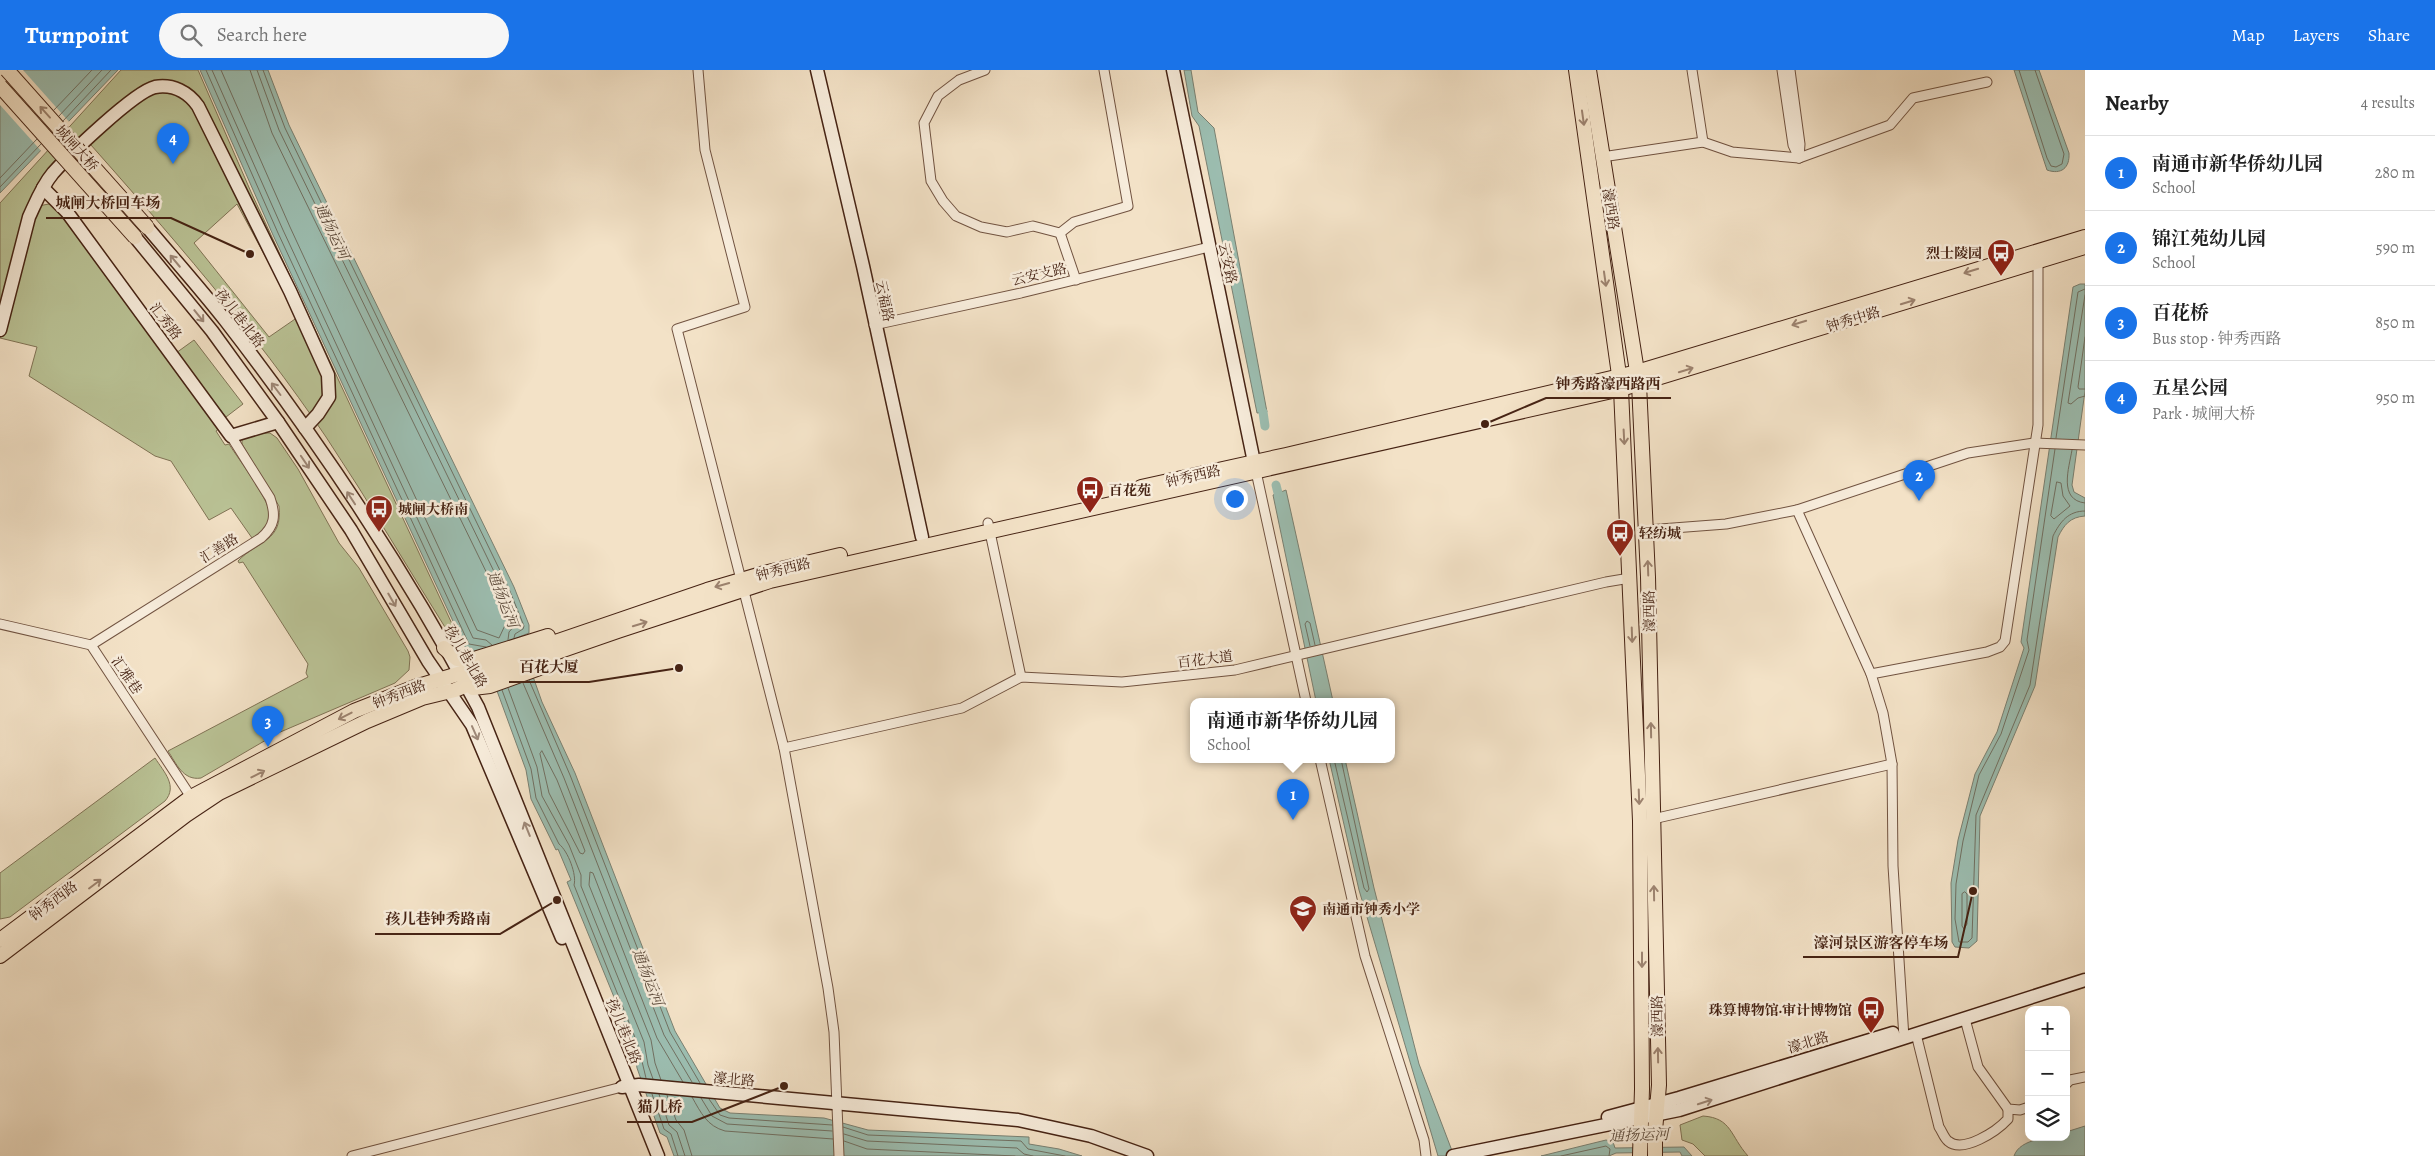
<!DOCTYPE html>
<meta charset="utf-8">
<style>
body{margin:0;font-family:Alegreya,"Noto Serif SC",serif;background:#f6f6f6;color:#222}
.controls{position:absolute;right:15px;bottom:15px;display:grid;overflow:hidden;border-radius:10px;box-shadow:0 5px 20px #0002}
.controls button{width:45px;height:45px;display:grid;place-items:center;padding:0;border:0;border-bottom:1px solid #e0e0e0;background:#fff;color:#222;font:25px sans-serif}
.you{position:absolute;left:1234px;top:428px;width:18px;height:18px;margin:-12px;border:4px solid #fff;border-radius:50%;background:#1a73e8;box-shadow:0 0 0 8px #1a73e833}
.badge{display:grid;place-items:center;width:32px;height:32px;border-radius:50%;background:#1a73e8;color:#fff;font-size:16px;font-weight:700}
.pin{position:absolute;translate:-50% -41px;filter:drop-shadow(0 1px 2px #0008)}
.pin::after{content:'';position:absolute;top:26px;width:18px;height:15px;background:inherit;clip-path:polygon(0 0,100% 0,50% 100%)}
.popup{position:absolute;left:1190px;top:628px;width:205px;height:65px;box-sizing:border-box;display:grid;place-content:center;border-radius:10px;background:#fff;filter:drop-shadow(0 1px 4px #0005);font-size:16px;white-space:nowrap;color:#767676}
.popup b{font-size:19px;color:#222}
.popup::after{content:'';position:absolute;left:50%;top:100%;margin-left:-10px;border:10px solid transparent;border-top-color:#fff}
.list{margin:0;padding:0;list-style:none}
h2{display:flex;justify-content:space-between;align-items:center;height:65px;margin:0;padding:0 20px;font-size:21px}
h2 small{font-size:16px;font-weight:400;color:#767676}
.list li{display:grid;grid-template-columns:32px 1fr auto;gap:15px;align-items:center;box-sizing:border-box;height:75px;padding:0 20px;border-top:1px solid #e0e0e0}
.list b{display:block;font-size:19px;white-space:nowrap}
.list p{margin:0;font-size:16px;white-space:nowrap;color:#767676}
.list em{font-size:16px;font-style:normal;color:#767676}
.icon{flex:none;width:28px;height:28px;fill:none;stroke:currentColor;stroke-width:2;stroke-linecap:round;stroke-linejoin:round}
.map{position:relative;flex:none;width:2085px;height:1086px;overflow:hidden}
header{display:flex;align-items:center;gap:30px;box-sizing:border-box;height:70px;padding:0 25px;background:#1a73e8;color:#fff}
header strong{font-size:24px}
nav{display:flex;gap:28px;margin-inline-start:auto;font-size:18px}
.search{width:350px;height:45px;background:#f6f6f6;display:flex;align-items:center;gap:12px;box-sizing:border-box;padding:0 18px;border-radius:28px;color:#767676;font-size:19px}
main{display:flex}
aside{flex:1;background:#fff}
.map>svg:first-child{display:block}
.green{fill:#bac396;stroke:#807355;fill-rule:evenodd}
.water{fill:#9cbeb1;stroke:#7a8072}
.pier{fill:#f3e2c7}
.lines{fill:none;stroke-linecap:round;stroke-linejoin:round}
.shore{stroke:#717062;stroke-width:1}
.canal{stroke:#9cbeb1;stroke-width:9}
.street-casing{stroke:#715341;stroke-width:11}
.secondary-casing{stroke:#462314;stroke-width:15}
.primary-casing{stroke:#462314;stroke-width:16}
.street{stroke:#f7ecdb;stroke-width:9}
.secondary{stroke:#f7ecdb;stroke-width:12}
.primary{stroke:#f3e2c7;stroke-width:14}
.primary-bridge-casing{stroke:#462314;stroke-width:16;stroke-linecap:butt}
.primary-bridge{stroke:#f3e2c7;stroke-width:14}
.oneway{stroke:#9c826e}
.oneway2{stroke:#9e8878}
.labels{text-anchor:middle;stroke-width:5;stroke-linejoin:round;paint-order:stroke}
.street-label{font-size:14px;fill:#462314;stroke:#f7ecdb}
.poi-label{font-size:14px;font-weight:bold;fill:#462314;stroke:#f7ecdb;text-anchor:start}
.water-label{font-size:15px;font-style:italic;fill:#5c4a3b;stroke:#f7ecdb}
.leader{fill:none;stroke:#462314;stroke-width:2}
.callout-dot{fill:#462314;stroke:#f7ecdb;stroke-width:2}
.callout-label{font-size:15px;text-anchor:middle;font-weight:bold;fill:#462314;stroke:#f7ecdb;stroke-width:5;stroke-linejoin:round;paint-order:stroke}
</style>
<header>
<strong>Turnpoint</strong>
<div class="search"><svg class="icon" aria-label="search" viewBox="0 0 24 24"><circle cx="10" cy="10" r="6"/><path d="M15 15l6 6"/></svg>Search here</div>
<nav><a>Map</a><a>Layers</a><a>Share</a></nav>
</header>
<main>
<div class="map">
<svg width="2085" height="1086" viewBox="0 0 2085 1086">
<rect width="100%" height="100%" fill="#f3e2c7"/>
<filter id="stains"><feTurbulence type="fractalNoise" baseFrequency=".004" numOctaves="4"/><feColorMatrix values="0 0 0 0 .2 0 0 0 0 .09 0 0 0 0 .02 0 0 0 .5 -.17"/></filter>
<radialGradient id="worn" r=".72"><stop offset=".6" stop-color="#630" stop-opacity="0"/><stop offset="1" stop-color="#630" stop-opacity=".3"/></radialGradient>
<!-- green -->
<g class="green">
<path d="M121,0H198L251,122L460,571L453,570C410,502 370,433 326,367C254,260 168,162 83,66L27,138L49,134L57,137L220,358L216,361L225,375L229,374C238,389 273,433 270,449C268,459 260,464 252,468L231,438L209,450L171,391L155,386L29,306L37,277L0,268V133ZM237,134L298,247L269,267L194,173Z"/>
<polygon points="194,270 243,334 226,347 176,283"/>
<path d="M261,363H270L277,368L298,399L339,473L359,498L408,581L410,587L409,600L395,613L278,663L201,708C183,711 176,693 168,681L308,607L306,603L308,594L243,492L239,493L238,491C258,470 283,472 279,436L242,374V369Z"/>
<path d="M155,688C164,702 178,716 165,731L10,847L0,849V803Z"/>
<path d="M1703,1046C1732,1048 1730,1066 1748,1086H1705L1693,1074L1682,1070L1680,1055Z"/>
</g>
<!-- water -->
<g class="water">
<polygon points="0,0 118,0 0,123"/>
<polygon points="200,0 268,0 289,55 514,517 529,555 529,563 519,567 542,632 575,703 675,961 720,1038 730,1043 824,1048 868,1060 1029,1067 1029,1074 1059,1079 1082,1086 674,1086 667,1067 660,1063 637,998 634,976 567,812 571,810 558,779 556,780 531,729 526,700 482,580 473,582 466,579 273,165"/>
<polygon points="1184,0 1191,0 1198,42 1214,58 1267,342 1257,343 1199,56 1192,46"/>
<path d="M2014,0H2039L2069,83C2070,98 2061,105 2047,100Z"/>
<path d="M2080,214H2085V321L2072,415L2074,422L2085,428V446C2070,447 2064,455 2058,467L2035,616L1980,746L1977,871L1969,878L1955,877L1952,872L1951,813L1958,770L1975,704L1997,662L2024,578L2021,572L2073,217Z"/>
<polygon points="1286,420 1333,631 1316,631 1273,425"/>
<polygon points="1329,689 1345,689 1374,818 1419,994 1454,1086 1438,1086 1359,820"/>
<path d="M2085,1056V1086H2014C2020,1068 2051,1067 2066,1067V1062Z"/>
<polygon points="1606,1070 1613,1072 1615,1078 1684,1077 1692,1086 1682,1086 1680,1082 1616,1083 1609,1086 1541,1086"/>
</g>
<!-- pier -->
<polygon class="pier" points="0,0 23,0 71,54 43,83 0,35"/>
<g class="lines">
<!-- shore -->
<g class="shore">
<polyline points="206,0 278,163 469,574 486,577"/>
<polyline points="212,0 283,160 473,568 486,570 492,575"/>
<polyline points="221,0 290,157 477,560 499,568 507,551 497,524 272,63 250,0"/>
<polyline points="257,0 279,60 504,522 516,554 509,562 508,570"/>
<polyline points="263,0 285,58 509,519 524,556 523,559 515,564 514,568"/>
<polyline points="2019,0 2047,88 2051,96 2056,97 2062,94 2064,84 2035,0"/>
<polyline points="54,40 92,0"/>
<polyline points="59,46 102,0"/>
<polyline points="63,51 111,0"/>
<polyline points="0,108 37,69"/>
<polyline points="0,117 41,74"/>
<polyline points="2085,225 2068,333 2071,334 2078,328 2085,326"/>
<polyline points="2085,267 2078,317 2079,319 2085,319"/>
<polyline points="2056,368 2078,222 2085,219"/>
<path d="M2055,379L2027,570L2029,580L2001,664L1979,705L1963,771L1956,814L1955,849L1959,872H1968L1972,868L1976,745L2030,615L2053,466C2060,452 2068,441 2085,441"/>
<path d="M2072,380C2069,398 2058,430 2085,433"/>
<polygon points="2057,412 2061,413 2063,426 2070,436 2054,449 2051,446"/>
<polyline points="1310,576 1305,554 1307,551 1310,553 1315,575"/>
<polyline points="529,610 570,705 670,962 700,1013"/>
<polyline points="523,613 564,708 664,965 692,1012"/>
<polyline points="508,618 537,697 542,726 569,775 581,805 581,816 644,972 648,995 653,1009"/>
<path d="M502,620L531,699L536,728L559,774C568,781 577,805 574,815L638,975L646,1008"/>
<polygon points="542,681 557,710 585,781 583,784 580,783 549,723 540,684"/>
<polyline points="1334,689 1364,818 1367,822 1369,819 1341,689"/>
<polygon points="1965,822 1967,824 1967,854 1964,859 1962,856 1962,824"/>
<polyline points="661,1010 655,993 651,970 589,815 590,802 593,803 657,968 683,1012"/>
<polyline points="652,1024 664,1059 671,1064 678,1086"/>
<polyline points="659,1024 669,1055 677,1062 685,1086"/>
<polyline points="667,1025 676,1050 684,1060 692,1086"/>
<path d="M692,1027C701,1043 707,1056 725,1061L833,1069"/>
<polyline points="701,1028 712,1046 727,1054 832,1061"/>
<polyline points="709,1029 720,1045 729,1048 832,1055"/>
<polyline points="843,1057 868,1065 1021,1071 1028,1079 1065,1086"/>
<polyline points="844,1064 867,1071 1017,1078 1024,1084 1033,1086"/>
<polyline points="844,1071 867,1079 1015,1086"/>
<polyline points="1561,1086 1606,1076 1610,1079 1609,1086"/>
</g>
<!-- canal -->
<g class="canal">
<polyline points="1263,342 1265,356"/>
<polyline points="1276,415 1278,423"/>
</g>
<defs>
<g id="street">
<polyline points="698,0 705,80 745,237 677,259 784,678 828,918 834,962 839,1086"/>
<polyline points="985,0 959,10 938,26 924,53 931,111 943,131 956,146 981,157 1007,162 1033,156 1060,163"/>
<polyline points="1692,0 1703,72"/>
<polyline points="1782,0 1793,75 1799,88"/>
<polyline points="1790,0 1800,74 1799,88"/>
<polyline points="1602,87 1703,72 1732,82 1799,88 1890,55 1913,28 1987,12"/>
<polyline points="1060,163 1074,152 1128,136 1104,0"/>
<polyline points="1060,163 1076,210"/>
<polyline points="874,255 1021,223 1209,177"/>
<polyline points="1255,397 1306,631"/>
<polyline points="1797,440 1871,604 1883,643 1892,694 1893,796 1904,968"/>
<polyline points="988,453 1021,607"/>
<polyline points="1647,460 1726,454 1797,440 1968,383 2034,373 2085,375"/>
<polyline points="0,554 91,575 191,727"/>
<path d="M91,575L261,468C275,456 276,445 270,428L231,366"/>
<polyline points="1871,604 1987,582 2000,577 2005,571 2038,355 2038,192"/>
<polyline points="784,678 962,638 1021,607 1122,612 1235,600 1606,512 1630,508"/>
<polyline points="1320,689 1365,886 1424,1070 1426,1086"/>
<polyline points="1653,749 1892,694"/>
<polyline points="1965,949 1978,997 2008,1039 2020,1040 2029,1037"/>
<path d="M1916,964L1939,1057C1942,1061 1944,1068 1948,1071C1963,1084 1997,1061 2008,1049V1039"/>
<polyline points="2066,1014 2070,1010 2085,1007"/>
<polyline points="352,1086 622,1017"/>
</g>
<g id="secondary">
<polyline points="817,0 863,196 922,467"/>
<polyline points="1173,0 1254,392"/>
<polyline points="43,118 67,142 231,366 278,352"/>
<path d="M147,157C173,188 200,218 225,250C318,370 407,503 478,637L658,1086"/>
<polyline points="135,167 212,261 278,352 351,460 428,591 472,655 562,868"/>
<path d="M0,260L29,147C36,132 42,116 53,103C69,85 134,22 155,17C173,14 188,22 198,36L290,221L328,305L329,327L318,344L305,358"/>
<polyline points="622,1017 639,1015 1018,1050 1091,1066 1147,1086"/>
<polyline points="1608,1047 1679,1028 1893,963"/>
<polyline points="1453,1086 1679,1040 2085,910"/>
</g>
<g id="primary">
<polyline points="1576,0 1621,319 1640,751 1642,1019 1640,1086"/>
<polyline points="1589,0 1639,314 1648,507 1659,1015 1655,1061 1655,1086"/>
<polyline points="1141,417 1286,385 1637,302 2085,167"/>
<polyline points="444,578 457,589 471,590 548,566"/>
<polyline points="473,618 490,616 548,595"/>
<polyline points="0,870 191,727 354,641 415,617 488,595 707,520 768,502 840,485"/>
<polyline points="0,886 186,745 219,723 367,651 422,628 455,620 491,605 618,561 770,511 1621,319 2085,177"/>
</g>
</defs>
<!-- street casing -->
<use href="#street" class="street-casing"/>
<!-- secondary casing -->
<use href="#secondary" class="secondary-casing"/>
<!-- primary casing -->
<use href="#primary" class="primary-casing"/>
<!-- street -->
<use href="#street" class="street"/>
<!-- secondary -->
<use href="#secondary" class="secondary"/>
<!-- primary -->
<use href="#primary" class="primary"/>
<defs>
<g id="primary-bridge">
<polyline points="7,0 147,157"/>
<polyline points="0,16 135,167"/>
</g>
</defs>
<!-- primary-bridge casing -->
<use href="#primary-bridge" class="primary-bridge-casing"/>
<!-- primary-bridge -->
<use href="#primary-bridge" class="primary-bridge"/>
</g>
<!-- one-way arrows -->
<defs><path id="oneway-shaft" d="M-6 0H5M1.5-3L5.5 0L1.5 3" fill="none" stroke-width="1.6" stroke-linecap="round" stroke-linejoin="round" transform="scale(1.25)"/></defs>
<g class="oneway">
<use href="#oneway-shaft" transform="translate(45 42) rotate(-132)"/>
<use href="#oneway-shaft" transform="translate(1583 48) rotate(82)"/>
<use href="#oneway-shaft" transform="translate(1971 201) rotate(163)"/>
<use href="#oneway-shaft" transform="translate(1605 209) rotate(82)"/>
<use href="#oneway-shaft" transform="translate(1908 232) rotate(-17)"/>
<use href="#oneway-shaft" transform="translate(1799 253) rotate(163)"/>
<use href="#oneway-shaft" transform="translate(1686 300) rotate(-17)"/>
<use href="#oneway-shaft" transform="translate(1624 367) rotate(87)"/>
<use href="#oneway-shaft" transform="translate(1648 498) rotate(-92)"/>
<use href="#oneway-shaft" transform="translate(722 515) rotate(164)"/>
<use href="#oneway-shaft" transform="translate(640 554) rotate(-17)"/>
<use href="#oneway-shaft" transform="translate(1632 565) rotate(88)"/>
<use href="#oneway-shaft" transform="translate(345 646) rotate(153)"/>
<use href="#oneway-shaft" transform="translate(1651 660) rotate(-91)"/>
<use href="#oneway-shaft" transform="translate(258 704) rotate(-27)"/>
<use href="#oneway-shaft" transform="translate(1639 727) rotate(88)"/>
<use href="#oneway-shaft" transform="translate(95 814) rotate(-37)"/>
<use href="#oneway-shaft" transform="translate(1654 823) rotate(-91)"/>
<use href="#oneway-shaft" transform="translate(1642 890) rotate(90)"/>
<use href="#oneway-shaft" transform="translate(1658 985) rotate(-91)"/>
</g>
<g class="oneway2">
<use href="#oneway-shaft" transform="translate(175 191) rotate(-130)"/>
<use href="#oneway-shaft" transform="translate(199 246) rotate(51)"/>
<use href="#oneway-shaft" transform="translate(276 319) rotate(-127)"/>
<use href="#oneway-shaft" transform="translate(305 392) rotate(56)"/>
<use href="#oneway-shaft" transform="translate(351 428) rotate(-123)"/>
<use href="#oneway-shaft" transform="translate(392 530) rotate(60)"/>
<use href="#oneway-shaft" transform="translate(475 663) rotate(66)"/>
<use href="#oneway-shaft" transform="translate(527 759) rotate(-112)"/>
<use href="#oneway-shaft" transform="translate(1705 1032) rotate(-18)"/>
</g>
<!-- icons -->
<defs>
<symbol id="bus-pin" viewBox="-11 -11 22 30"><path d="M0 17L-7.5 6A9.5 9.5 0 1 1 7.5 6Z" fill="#8f2418" stroke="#f7ecdb"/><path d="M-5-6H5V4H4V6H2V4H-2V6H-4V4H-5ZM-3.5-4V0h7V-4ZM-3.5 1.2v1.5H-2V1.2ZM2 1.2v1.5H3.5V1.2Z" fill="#fff"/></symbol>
<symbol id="school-pin" viewBox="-11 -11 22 30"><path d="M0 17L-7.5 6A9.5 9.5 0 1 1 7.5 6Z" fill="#8f2418" stroke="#f7ecdb"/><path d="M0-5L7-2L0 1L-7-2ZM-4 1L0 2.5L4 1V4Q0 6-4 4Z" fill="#fff"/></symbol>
</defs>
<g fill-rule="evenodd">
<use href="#bus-pin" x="1985" y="167" width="32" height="43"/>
<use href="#bus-pin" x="1074" y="404" width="32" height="43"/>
<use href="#bus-pin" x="363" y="423" width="32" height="43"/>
<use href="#bus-pin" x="1604" y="447" width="32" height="43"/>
<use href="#school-pin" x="1287" y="823" width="32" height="43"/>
<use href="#bus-pin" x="1855" y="924" width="32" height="43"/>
</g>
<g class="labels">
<!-- street labels -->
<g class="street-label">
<text transform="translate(77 78) rotate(48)" y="5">城闸大桥</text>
<text transform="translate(1611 139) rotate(81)" y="5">濠西路</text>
<text transform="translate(1228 193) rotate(78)" y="5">云安路</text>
<text transform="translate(1039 204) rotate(-13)" y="5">云安支路</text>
<text transform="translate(885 231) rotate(79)" y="5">云福路</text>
<text transform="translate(240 248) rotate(52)" y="5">孩儿巷北路</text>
<text transform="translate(1853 249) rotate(-17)" y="5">钟秀中路</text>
<text transform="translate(166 251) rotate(53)" y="5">汇秀路</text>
<text transform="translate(1193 406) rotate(-13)" y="5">钟秀西路</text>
<text transform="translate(219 478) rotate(-32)" y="5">汇善路</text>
<text transform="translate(783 499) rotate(-14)" y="5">钟秀西路</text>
<text transform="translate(1649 541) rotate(-91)" y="5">濠西路</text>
<text transform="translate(466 586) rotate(60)" y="5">孩儿巷北路</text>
<text transform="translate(1205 589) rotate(-7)" y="5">百花大道</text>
<text transform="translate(127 605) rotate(56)" y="5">汇雅巷</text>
<text transform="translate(399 624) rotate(-21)" y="5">钟秀西路</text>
<text transform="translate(53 831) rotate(-37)" y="5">钟秀西路</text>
<text transform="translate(1657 946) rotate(-91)" y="5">濠西路</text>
<text transform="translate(624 961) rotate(68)" y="5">孩儿巷北路</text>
<text transform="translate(1808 972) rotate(-17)" y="5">濠北路</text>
<text transform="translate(734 1009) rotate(5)" y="5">濠北路</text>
</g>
<!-- poi labels -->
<g class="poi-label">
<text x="1982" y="188" text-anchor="end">烈士陵园</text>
<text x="1109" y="425">百花苑</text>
<text x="398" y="444">城闸大桥南</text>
<text x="1639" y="468">轻纺城</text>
<text x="1322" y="844">南通市钟秀小学</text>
<text x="1852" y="945" text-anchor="end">珠算博物馆·审计博物馆</text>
</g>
<!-- water labels -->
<g class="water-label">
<text transform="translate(332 161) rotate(65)" y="5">通扬运河</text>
<text transform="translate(503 529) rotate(69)" y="5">通扬运河</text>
<text transform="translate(648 907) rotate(69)" y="5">通扬运河</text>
<text transform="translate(1639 1065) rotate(-2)" y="5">通扬运河</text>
</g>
</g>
<!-- callouts -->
<path class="leader" d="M250 184L171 148H46M1485 354L1546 328H1671M679 598L589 612H509M557 830L500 864H375M1973 821L1958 887H1803M784 1016L692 1052H627"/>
<g class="callout-dot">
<circle cx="250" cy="184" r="5"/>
<circle cx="1485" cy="354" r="5"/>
<circle cx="679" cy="598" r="5"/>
<circle cx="557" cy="830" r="5"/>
<circle cx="1973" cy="821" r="5"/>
<circle cx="784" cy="1016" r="5"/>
</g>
<g class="callout-label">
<text x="108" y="138">城闸大桥回车场</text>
<text x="1608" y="319">钟秀路濠西路西</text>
<text x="549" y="602">百花大厦</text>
<text x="438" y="854">孩儿巷钟秀路南</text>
<text x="1881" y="878">濠河景区游客停车场</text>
<text x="660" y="1042">猫儿桥</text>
</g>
<rect width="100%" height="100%" filter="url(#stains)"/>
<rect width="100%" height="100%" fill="url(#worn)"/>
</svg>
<div class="controls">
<button>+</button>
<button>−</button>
<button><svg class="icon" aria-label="layers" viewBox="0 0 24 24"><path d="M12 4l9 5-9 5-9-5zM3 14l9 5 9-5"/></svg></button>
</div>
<div class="you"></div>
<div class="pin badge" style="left:1293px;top:750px">1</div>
<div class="popup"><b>南通市新华侨幼儿园</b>School</div>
<div class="pin badge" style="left:1919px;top:431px">2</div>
<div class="pin badge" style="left:268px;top:677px">3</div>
<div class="pin badge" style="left:173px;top:94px">4</div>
</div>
<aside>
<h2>Nearby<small>4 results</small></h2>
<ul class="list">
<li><span class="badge">1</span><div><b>南通市新华侨幼儿园</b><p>School</p></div><em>280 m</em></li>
<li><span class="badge">2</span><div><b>锦江苑幼儿园</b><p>School</p></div><em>590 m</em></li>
<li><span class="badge">3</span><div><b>百花桥</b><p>Bus stop · 钟秀西路</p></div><em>850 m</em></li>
<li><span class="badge">4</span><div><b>五星公园</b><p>Park · 城闸大桥</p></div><em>950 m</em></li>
</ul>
</aside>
</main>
